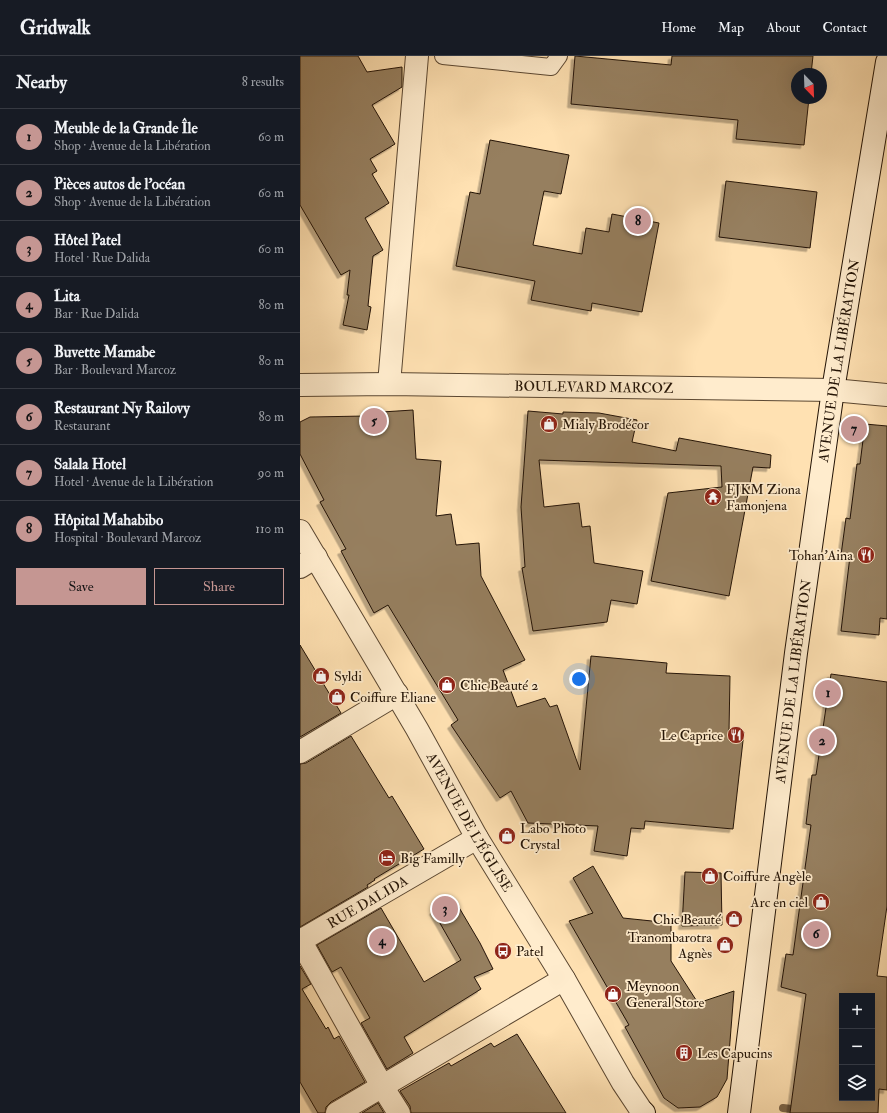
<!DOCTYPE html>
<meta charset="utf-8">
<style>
body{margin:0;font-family:"IM FELL Double Pica",serif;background:#20242c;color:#f1f3f6}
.controls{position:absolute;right:12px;bottom:12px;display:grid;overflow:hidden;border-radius:0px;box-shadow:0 4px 16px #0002}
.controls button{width:36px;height:36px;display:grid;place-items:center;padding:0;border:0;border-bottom:1px solid #363941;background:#171b24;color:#f1f3f6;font:20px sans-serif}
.compass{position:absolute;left:491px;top:12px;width:36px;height:36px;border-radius:50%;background:#171b24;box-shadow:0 4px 16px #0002;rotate:157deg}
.you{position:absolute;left:279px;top:623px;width:14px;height:14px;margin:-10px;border:3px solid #fff;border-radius:50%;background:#1a73e8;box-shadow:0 0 0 6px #1a73e833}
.badge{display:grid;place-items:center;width:26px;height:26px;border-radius:50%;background:#c59692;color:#111;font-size:13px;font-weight:700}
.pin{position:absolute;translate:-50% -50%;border:2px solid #fff;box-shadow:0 1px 4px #0006}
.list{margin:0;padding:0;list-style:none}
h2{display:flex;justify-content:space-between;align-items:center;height:52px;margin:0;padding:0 16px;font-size:17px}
h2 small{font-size:13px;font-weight:400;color:#9ea1a6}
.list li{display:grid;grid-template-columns:26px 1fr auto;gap:12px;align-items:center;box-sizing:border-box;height:56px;padding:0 16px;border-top:1px solid #363941}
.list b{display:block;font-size:15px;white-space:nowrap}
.list p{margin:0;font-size:13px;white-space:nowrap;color:#9ea1a6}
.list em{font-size:13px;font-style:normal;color:#9ea1a6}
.actions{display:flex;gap:8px;padding:12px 16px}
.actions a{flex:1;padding:9px 0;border:1px solid #c59692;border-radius:0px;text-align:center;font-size:14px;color:#c59692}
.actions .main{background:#c59692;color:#111}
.icon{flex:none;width:22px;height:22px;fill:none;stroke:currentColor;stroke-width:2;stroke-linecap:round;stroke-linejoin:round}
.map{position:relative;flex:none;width:587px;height:1057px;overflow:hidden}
header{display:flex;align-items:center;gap:24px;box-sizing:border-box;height:56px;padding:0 20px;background:#171b24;border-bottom:1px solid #363941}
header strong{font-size:19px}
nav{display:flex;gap:22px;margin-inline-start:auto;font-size:14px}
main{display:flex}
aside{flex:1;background:#171b24}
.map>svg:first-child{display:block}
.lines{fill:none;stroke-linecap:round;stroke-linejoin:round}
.stream{stroke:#7b654a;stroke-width:8}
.building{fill:#967f5f;stroke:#241406;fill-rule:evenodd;filter:url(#shadow)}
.service-casing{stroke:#5b4731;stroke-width:18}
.minor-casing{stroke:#5b4731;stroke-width:24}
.tertiary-casing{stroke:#5b4731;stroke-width:24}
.secondary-casing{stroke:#241406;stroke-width:24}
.service{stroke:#ffeccd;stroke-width:16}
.minor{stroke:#ffeccd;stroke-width:22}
.tertiary{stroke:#ffeccd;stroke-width:22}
.secondary{stroke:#ffeccd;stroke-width:22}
.labels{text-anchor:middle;stroke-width:3.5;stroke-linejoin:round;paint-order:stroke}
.street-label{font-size:14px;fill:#241406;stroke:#ffeccd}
.poi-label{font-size:14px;fill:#241406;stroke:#ffeccd;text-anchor:start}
</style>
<header>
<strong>Gridwalk</strong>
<nav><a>Home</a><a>Map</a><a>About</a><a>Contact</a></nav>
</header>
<main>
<aside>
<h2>Nearby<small>8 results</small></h2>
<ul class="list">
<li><span class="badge">1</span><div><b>Meuble de la Grande Île</b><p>Shop · Avenue de la Libération</p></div><em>60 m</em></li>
<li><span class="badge">2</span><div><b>Pièces autos de l'océan</b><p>Shop · Avenue de la Libération</p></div><em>60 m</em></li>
<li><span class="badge">3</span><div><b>Hôtel Patel</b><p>Hotel · Rue Dalida</p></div><em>60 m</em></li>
<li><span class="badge">4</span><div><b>Lita</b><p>Bar · Rue Dalida</p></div><em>80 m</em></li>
<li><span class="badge">5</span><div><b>Buvette Mamabe</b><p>Bar · Boulevard Marcoz</p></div><em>80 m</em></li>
<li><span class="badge">6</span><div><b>Restaurant Ny Railovy</b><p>Restaurant</p></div><em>80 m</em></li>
<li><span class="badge">7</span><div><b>Salala Hotel</b><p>Hotel · Avenue de la Libération</p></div><em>90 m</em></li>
<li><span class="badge">8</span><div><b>Hôpital Mahabibo</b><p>Hospital · Boulevard Marcoz</p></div><em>110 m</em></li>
</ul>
<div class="actions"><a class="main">Save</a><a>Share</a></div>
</aside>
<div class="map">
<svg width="587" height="1057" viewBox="0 0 587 1057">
<defs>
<filter id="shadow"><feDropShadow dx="-3.5" dy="3.5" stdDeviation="0" flood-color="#0004"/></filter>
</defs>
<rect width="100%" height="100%" fill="#ffe1b2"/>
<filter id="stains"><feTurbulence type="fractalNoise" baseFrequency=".005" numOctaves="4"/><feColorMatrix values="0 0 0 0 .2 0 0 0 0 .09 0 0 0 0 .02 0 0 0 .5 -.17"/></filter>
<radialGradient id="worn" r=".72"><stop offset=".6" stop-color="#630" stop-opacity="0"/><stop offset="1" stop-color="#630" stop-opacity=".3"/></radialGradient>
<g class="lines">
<!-- stream -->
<polyline class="stream" points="483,1052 500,1054"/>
</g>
<!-- building -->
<g class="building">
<polygon points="0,0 58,0 67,16 102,11 102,31 72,49 95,88 70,103 77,115 72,118 89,147 65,162 83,194 73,200 68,250 71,251 67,274 43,269 49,239 47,239 50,214 41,219 0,149"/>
<polygon points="275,0 371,9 372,0 513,0 511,18 497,18 497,42 509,42 504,89 436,83 438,64 271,48"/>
<polygon points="190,84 269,99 261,138 244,135 233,189 282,198 286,172 309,176 312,158 359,167 342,256 292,247 291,255 231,244 235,225 156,210 170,136 180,138"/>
<polygon points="426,125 517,136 510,192 419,181"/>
<polygon points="113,354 116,403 141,405 136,460 151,458 156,489 179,487 181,520 225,604 203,614 217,651 245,642 250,651 257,649 280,714 291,600 367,607 366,617 430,620 429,675 444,676 433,773 345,765 344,773 331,772 327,800 294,795 298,770 228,767 211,735 200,742 151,669 158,664 88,549 74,557 41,495 46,493 20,446 24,444 0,398 0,366 10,361 66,360 66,357"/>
<polygon points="228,355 263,358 263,356 299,357 337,364 332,386 376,395 379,382 471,399 470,412 453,411 429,540 351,525 368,437 422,431 421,410 239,404 244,451 279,447 282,471 290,470 294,507 343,515 337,548 311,544 307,566 233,575 222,512 225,511 221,451"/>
<polygon points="565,368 587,370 587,563 580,562 579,579 541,575 550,500 541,499 546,462 550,463 557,408 560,408"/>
<polygon points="0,589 41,657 0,681"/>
<path d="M531,618L587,626V850L577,920L587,921V1034L579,1033L578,1057H490L506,938L481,931L486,898L493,899L511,769L506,768L512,719H516ZM542,940H572V1042H542Z"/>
<polygon points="51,680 89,742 92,740 124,793 74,823 75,824 67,829 68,831 0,871 0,708 6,707"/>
<polygon points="293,810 323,862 371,867 371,905 398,947 434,935 427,1023 417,1041 400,1051 378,1052 364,1042 325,971 329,969 269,865 293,857 273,822"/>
<polygon points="385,816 421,817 422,869 382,870"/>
<polygon points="154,843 180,887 193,913 174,921 181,933 104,981 113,997 87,1013 61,967 70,962 41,911 32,916 17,889 81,852 124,926 161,904 133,855"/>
<polygon points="0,910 11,928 2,933 26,973 28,971 34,983 39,980 65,1026 31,1046 26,1051 25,1057 18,1057 0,1026"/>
<polygon points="217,978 266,1057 111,1057 110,1050 100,1035 149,1007 151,1010 191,987 194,991"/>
<polygon points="78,1047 84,1057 62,1057"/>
</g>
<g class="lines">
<defs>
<polyline id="service" points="143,0 251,11 259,0"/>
<g id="minor">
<polyline points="89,328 117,0"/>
<polyline points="0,511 16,501"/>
<polyline points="0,696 97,638"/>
<polyline points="0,884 82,1030 99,1057"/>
<path id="s1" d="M0,885L177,782"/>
<polyline points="37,1057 264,923"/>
</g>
<g id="tertiary">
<path id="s2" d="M0,329L89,328L533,334L587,339"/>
<path id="s3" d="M0,475L117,673L177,782L264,923L323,1027L343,1057"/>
</g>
<g id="secondary">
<polyline points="343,1056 344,1057"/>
<path id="s4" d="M439,1057L496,597L533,334L587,6"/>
</g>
</defs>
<!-- service casing -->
<use href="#service" class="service-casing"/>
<!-- minor casing -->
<use href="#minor" class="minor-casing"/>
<!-- tertiary casing -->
<use href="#tertiary" class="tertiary-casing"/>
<!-- secondary casing -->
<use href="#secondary" class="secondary-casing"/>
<!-- service -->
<use href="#service" class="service"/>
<!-- minor -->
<use href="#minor" class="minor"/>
<!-- tertiary -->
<use href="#tertiary" class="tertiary"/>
<!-- secondary -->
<use href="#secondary" class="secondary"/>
</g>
<!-- icons -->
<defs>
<symbol id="shop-disc" viewBox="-11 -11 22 22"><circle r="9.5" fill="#8f2418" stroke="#ffeccd"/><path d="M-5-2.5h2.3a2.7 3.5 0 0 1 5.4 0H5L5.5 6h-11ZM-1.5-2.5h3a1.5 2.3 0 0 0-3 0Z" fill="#fff"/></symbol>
<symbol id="temple-disc" viewBox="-11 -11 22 22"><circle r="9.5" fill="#8f2418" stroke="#ffeccd"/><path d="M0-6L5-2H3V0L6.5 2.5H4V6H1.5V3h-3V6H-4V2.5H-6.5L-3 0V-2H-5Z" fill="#fff"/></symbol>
<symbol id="restaurant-disc" viewBox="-11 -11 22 22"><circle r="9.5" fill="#8f2418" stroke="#ffeccd"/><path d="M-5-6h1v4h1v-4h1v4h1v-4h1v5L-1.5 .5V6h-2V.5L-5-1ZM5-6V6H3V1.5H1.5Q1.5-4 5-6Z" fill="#fff"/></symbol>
<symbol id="hotel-disc" viewBox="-11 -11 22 22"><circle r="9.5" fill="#8f2418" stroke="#ffeccd"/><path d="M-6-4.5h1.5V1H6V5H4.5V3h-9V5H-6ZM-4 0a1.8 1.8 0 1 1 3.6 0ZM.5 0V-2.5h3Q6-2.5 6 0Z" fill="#fff"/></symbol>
<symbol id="bus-disc" viewBox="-11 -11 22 22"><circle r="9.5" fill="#8f2418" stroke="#ffeccd"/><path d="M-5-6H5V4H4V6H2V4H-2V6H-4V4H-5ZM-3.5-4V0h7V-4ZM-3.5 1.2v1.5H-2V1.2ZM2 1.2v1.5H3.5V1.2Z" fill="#fff"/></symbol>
<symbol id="building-disc" viewBox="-11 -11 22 22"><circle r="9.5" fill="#8f2418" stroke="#ffeccd"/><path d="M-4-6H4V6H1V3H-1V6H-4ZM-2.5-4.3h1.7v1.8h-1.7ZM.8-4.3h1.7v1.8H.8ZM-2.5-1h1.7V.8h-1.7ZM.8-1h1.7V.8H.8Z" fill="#fff"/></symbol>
</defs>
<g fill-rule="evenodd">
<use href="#shop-disc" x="239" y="358" width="20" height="20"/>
<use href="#temple-disc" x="403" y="431" width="20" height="20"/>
<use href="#restaurant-disc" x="556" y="489" width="20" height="20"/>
<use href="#shop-disc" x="11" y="610" width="20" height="20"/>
<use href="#shop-disc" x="137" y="619" width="20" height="20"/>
<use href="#shop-disc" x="27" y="631" width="20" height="20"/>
<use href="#restaurant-disc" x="426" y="669" width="20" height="20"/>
<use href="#shop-disc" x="197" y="770" width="20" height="20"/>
<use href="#hotel-disc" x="77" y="792" width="20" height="20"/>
<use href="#shop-disc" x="400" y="810" width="20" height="20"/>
<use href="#shop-disc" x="511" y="836" width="20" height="20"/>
<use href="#shop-disc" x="424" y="853" width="20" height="20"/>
<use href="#shop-disc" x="415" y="879" width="20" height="20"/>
<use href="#bus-disc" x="193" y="885" width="20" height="20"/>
<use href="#shop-disc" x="303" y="928" width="20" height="20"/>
<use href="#building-disc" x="374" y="987" width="20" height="20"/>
</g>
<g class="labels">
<!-- street labels -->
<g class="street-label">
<text dy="5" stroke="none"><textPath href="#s4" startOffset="759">AVENUE DE LA LIBÉRATION</textPath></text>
<text dy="5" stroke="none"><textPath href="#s2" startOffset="294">BOULEVARD MARCOZ</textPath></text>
<text dy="5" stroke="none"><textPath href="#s4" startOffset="435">AVENUE DE LA LIBÉRATION</textPath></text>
<text dy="5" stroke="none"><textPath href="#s3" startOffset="337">AVENUE DE L'ÉGLISE</textPath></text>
<text dy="5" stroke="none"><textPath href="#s1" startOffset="78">RUE DALIDA</textPath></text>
</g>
<!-- poi labels -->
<g class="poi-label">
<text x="262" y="373">Mialy Brodécor</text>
<text x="426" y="438">FJKM Ziona<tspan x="426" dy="16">Famonjena</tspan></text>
<text x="553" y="504" text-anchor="end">Tohan'Aina</text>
<text x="34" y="625">Syldi</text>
<text x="160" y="634">Chic Beauté 2</text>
<text x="50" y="646">Coiffure Eliane</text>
<text x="423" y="684" text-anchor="end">Le Caprice</text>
<text x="220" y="777">Labo Photo<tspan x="220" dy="16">Crystal</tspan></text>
<text x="100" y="807">Big Familly</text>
<text x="423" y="825">Coiffure Angèle</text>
<text x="508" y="851" text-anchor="end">Arc en ciel</text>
<text x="421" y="868" text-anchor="end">Chic Beauté</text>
<text x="412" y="886" text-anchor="end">Tranombarotra<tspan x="412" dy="16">Agnès</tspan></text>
<text x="216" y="900">Patel</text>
<text x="326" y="935">Meynoon<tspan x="326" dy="16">General Store</tspan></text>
<text x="397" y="1002">Les Capucins</text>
</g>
</g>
<rect width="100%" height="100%" filter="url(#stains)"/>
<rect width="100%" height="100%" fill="url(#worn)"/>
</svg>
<div class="controls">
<button>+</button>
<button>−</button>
<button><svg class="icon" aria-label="layers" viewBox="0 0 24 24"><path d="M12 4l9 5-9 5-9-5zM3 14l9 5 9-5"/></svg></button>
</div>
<svg class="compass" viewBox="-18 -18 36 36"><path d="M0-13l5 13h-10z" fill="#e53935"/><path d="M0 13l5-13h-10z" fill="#9ea1a6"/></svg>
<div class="you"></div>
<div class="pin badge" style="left:528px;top:637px">1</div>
<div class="pin badge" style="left:522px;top:685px">2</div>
<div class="pin badge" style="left:145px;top:853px">3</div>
<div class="pin badge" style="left:82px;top:885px">4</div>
<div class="pin badge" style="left:74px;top:365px">5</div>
<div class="pin badge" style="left:516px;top:878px">6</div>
<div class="pin badge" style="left:554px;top:373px">7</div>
<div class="pin badge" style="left:338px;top:165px">8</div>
</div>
</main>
